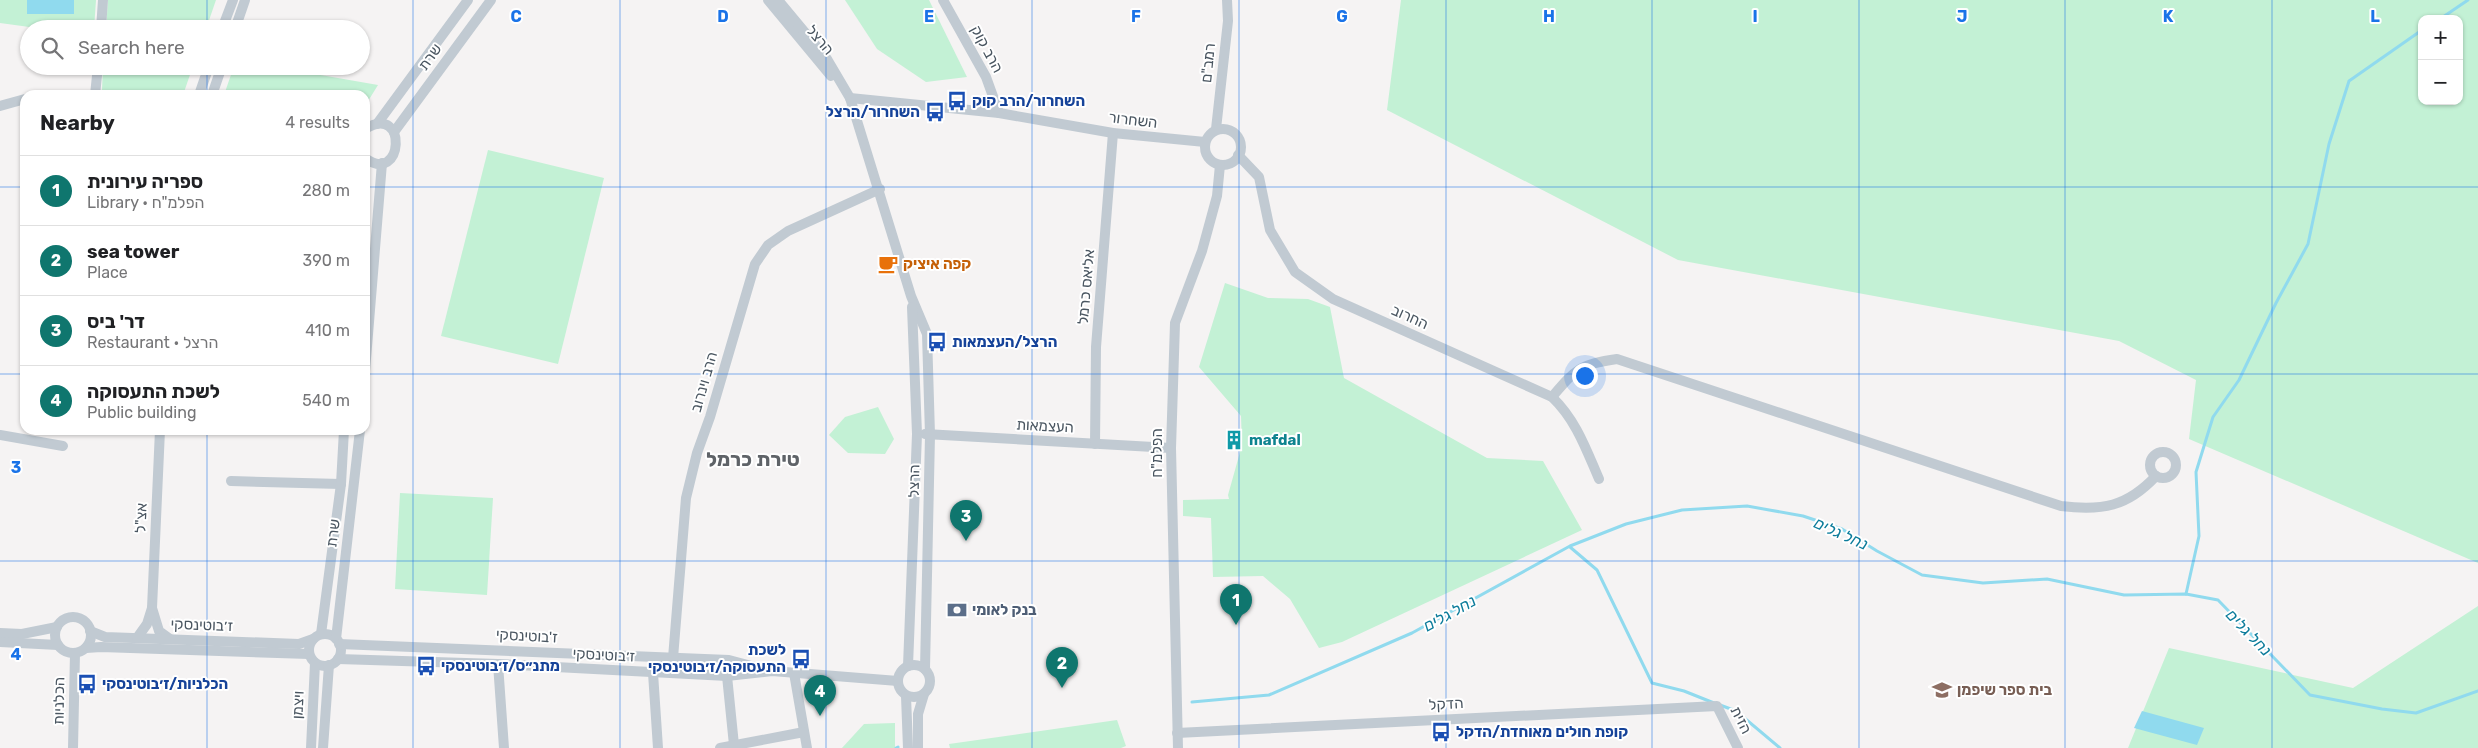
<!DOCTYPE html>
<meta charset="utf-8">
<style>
body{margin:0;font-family:Rubik,Heebo,sans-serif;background:#f2f2f2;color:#202124}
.controls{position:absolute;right:15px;top:15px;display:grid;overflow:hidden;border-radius:10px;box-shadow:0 1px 4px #0004}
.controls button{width:45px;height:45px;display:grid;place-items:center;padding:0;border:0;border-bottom:1px solid #e0e0e0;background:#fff;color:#202124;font:25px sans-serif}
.you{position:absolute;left:1584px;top:375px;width:18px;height:18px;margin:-12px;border:4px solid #fff;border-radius:50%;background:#1a73e8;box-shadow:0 0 0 8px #1a73e833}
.badge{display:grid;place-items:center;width:32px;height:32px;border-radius:50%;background:#0f766e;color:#fff;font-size:16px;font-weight:700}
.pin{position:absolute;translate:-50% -41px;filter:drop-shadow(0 1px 2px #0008)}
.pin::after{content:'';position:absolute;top:26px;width:18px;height:15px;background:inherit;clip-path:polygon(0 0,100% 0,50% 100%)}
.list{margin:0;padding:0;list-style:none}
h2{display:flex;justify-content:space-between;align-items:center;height:65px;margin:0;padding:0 20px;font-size:21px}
h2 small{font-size:16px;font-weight:400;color:#757577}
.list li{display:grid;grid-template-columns:32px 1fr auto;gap:15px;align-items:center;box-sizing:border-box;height:70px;padding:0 20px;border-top:1px solid #e0e0e0}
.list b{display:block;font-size:19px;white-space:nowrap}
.list p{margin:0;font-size:16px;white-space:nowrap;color:#757577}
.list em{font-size:16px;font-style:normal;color:#757577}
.icon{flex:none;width:28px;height:28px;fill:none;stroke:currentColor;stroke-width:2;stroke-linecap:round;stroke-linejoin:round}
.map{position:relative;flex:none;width:2478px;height:748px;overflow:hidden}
.search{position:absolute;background:#fff;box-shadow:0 1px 4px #0004;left:20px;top:20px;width:350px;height:55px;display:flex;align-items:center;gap:12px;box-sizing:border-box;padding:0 18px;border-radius:28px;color:#757577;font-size:19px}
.panel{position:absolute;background:#fff;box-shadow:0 1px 4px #0004;left:20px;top:90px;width:350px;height:345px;border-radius:15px}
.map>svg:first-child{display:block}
.green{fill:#c3f1d5;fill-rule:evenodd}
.water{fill:#90daee}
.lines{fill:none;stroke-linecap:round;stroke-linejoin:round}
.stream{stroke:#90daee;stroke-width:3}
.minor{stroke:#c1cad2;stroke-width:10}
.grid{fill:none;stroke:#1a73e8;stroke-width:1;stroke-opacity:0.55}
.labels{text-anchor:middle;stroke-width:4;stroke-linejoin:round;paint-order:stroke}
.street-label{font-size:15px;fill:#4a5661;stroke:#fff}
.transit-label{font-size:15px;font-weight:bold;fill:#164399;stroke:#fff;text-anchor:start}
.food-label{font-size:15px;font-weight:bold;fill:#c56008;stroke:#fff;text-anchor:start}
.culture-label{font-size:15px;font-weight:bold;fill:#0d838f;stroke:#fff;text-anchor:start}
.service-label{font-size:15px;font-weight:bold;fill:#4e5e75;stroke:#fff;text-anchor:start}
.education-label{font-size:15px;font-weight:bold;fill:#785e54;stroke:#fff;text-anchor:start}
.water-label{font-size:16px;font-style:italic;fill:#0c7c9b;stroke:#fff}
.district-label{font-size:20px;font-weight:bold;fill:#5f6368;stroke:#fff}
.grid-label{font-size:16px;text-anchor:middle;font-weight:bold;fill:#1a73e8;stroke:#fff;stroke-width:4;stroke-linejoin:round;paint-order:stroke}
</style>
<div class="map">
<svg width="2478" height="748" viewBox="0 0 2478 748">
<rect width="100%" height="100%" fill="#f5f3f3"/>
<!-- green -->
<g class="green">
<polygon points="0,0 96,0 94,29 44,29 0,23"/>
<polygon points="108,0 216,0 206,29 106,29"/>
<polygon points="845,0 929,0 967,77 926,82 877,49"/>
<path d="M1401,0H2478V563L2189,439L2196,380L2119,341L1678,260L1387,110ZM2422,19H2459V101H2422Z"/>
<polygon points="103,66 193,66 183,95 123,95 102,90"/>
<polygon points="234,66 269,66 378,85 365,106 365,95 224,95"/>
<polygon points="488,150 604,178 558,364 441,336"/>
<polygon points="1225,283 1268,298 1308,299 1330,307 1344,378 1487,458 1543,461 1582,530 1342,642 1319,648 1290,599 1263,576 1213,577 1211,518 1183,516 1183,500 1229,499 1228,495 1242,445 1241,416 1199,367"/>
<polygon points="878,407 894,439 885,454 848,453 829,435 845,417"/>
<polygon points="400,493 493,498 487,595 395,589"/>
<polygon points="2478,606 2478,748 2128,748 2169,648 2353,688"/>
<polygon points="1117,720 1126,746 1121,748 950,748 949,744"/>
<polygon points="895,723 895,748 842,748 864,724"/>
</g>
<!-- water -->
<g class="water">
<rect x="27" y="0" width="47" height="14"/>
<polygon points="2142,711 2204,728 2197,745 2134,728"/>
</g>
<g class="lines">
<!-- stream -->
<g class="stream">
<polyline points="2440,19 2468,0"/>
<polyline points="1570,547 1597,570 1652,683 1684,691 1714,703"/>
<polyline points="2186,594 2199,536 2196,472 2213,417 2239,380 2276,303 2308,244 2329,144 2349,81 2422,30"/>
<polyline points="1192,702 1269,695 1412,633 1570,546 1626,524 1682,510 1747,506 1803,516 1842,529 1877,551 1922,575 1983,583 2047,579 2124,595 2186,594 2218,600 2310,695 2382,709 2416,713 2478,691"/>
<polyline points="1720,705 1736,711 1780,748"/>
<polyline points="896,748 898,747"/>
</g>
<!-- minor -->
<g class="minor">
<polyline points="768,0 831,76"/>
<polyline points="778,0 827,59 850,98 911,296 927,334 930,435 925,669"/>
<polyline points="943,0 986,77 999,113"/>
<polyline points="101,29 103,0"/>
<polyline points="222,29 233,0"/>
<polyline points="235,29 245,0"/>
<polyline points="95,95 98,66"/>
<polyline points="199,95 209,66"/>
<polyline points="212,95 222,66"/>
<polyline points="850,98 999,113 1113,133 1205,142"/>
<polyline points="0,106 25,99"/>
<polyline points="377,124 468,0"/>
<path d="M365,129C409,102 403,187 365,158"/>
<polyline points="1216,129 1228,21 1227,0"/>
<circle cx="1223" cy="147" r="18"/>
<polyline points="394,132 491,0"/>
<path d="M1238,155L1259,177L1270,230L1295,272L1333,299L1552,397C1576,420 1586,449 1599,479"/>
<polyline points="365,371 382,163"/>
<path d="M1552,397C1576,369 1580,364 1617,359L2061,506C2102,511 2127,507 2156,476"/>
<polyline points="925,434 1171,448"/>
<polyline points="0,435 63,446"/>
<polyline points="1095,444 1096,347 1113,133"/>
<circle cx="2163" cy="465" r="13"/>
<polyline points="231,481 341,484"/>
<polyline points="152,608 159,631 170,639"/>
<circle cx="73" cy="635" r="18"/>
<polyline points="90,631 105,637 299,644 313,639"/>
<polyline points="0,633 22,634 57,627"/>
<polyline points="321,634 341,484 344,430"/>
<circle cx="325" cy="650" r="16"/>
<polyline points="137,638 147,624 152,608 160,430"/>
<polyline points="336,639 360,430"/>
<polyline points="0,642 58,645"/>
<polyline points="339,644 729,660 766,670"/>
<polyline points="86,648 101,647 309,654"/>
<polyline points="673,658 686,498 697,453 710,417 755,264 768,245 788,231 880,189"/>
<polyline points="338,659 498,664 727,676 772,671 898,681"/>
<polyline points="498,664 504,748"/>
<circle cx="914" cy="681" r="16"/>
<polyline points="908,666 917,434 912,307"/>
<polyline points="653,673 658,748"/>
<polyline points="794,673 807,748"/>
<polyline points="727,676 734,745"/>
<polyline points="906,696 908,748"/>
<polyline points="1177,733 1717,706 1738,748"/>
<polyline points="73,748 75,653"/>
<polyline points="311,748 315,663"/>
<polyline points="323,748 329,665"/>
<polyline points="720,748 804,732"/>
<polyline points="918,748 918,714 924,694"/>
<polyline points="1178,748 1171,448 1175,323 1202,251 1217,196 1220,165"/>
</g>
</g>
<!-- grid -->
<path class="grid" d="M207,0V29M413,0V748M620,0V748M826,0V748M1032,0V748M1239,0V748M1446,0V748M1652,0V748M1859,0V748M2065,0V748M2272,0V748M207,66V95M0,187H25M365,187H2478M0,374H25M365,374H2478M207,430V748M0,561H2478"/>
<!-- icons -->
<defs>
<symbol id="bus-bare" viewBox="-9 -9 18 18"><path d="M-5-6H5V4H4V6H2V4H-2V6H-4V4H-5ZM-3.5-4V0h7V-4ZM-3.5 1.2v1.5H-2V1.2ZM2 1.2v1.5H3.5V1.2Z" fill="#1a4fb4" stroke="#fff" stroke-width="2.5" paint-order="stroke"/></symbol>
<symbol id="cafe-bare" viewBox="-9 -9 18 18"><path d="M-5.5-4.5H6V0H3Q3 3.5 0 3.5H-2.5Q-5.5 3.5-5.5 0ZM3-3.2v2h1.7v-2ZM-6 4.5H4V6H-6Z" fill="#e8710a" stroke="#fff" stroke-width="2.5" paint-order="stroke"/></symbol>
<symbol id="building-bare" viewBox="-9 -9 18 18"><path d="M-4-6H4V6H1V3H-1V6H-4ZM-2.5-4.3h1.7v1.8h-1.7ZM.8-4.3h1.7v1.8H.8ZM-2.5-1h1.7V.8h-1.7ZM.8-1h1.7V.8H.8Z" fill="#0f9aa8" stroke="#fff" stroke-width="2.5" paint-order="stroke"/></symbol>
<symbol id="bank-bare" viewBox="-9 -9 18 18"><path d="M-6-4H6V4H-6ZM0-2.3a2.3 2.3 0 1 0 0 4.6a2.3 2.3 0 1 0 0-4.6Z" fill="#5c6f8a" stroke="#fff" stroke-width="2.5" paint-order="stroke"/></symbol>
<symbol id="school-bare" viewBox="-9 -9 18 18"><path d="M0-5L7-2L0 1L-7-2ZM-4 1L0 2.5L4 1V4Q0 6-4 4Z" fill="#8d6e63" stroke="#fff" stroke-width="2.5" paint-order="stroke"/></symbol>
</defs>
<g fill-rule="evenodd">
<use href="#bus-bare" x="943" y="87" width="28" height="28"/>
<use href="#bus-bare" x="921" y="98" width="28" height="28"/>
<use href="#cafe-bare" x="874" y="250" width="28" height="28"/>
<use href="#bus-bare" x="923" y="328" width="28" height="28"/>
<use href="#building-bare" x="1220" y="426" width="28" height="28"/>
<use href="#bank-bare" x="943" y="596" width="28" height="28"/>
<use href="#bus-bare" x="787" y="645" width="28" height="28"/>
<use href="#bus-bare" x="412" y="652" width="28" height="28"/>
<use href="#bus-bare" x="73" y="670" width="28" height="28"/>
<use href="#school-bare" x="1928" y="676" width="28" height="28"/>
<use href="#bus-bare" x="1427" y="718" width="28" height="28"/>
</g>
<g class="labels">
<!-- street labels -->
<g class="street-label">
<text transform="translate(820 40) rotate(50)" y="5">הרצל</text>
<text transform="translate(987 49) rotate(62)" y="5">הרב קוק</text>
<text transform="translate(430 57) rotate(-54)" y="5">שרת</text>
<text transform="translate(1208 63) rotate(-84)" y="5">רמב"ם</text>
<text transform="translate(1133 120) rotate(7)" y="5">השחרור</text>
<text transform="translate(1086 287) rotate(-85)" y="5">אליאס כרמל</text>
<text transform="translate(1410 317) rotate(24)" y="5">החרוב</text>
<text transform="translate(704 382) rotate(-74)" y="5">הרב וינרוב</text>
<text transform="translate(1045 426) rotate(3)" y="5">העצמאות</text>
<text transform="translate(1157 453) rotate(-90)" y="5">הפלמ"ח</text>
<text transform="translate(914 481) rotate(-89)" y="5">הרצל</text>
<text transform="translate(141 518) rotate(-87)" y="5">אצ"ל</text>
<text transform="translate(333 533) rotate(-83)" y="5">שרת</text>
<text transform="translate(202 625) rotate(2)" y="5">ז׳בוטינסקי</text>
<text transform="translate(527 636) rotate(3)" y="5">ז'בוטינסקי</text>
<text transform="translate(604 655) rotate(3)" y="5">ז׳בוטינסקי</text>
<text transform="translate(59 701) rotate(-89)" y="5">הכלניות</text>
<text transform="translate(1446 704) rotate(-3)" y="5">הדקל</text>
<text transform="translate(298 705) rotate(-87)" y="5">ויצמן</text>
<text transform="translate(1741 720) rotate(63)" y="5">הזית</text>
</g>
<!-- transit labels -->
<g class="transit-label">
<text x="972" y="106">השחרור/הרב קוק</text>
<text x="920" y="117" text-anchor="end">השחרור/הרצל</text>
<text x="952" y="347">הרצל/העצמאות</text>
<text x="786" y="655" text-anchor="end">לשכת<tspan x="786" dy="17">התעסוקה/ז׳בוטינסקי</tspan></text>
<text x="441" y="671">מתנ״ס/ז׳בוטינסקי</text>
<text x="102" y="689">הכלניות/ז׳בוטינסקי</text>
<text x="1456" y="737">קופת חולים מאוחדת/הדקל</text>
</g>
<!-- food labels -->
<g class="food-label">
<text x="903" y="269">קפה איציק</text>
</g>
<!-- culture labels -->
<g class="culture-label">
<text x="1249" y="445">mafdal</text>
</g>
<!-- service labels -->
<g class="service-label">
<text x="972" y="615">בנק לאומי</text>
</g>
<!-- education labels -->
<g class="education-label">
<text x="1957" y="695">בית ספר שיפמן</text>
</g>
<!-- water labels -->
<g class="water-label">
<text transform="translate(1841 533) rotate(24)" y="6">נחל גלים</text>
<text transform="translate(1449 613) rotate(-29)" y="6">נחל גלים</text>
<text transform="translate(2249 632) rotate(46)" y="6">נחל גלים</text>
</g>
<!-- district labels -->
<g class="district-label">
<text x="753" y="466">טירת כרמל</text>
</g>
</g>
<g class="grid-label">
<text x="516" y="22">C</text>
<text x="723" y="22">D</text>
<text x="929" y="22">E</text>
<text x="1136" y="22">F</text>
<text x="1342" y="22">G</text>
<text x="1549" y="22">H</text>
<text x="1755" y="22">I</text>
<text x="1962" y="22">J</text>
<text x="2168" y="22">K</text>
<text x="2375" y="22">L</text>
<text x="16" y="473">3</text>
<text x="16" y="660">4</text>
</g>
</svg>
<div class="controls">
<button>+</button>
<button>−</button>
</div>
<div class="you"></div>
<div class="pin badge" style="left:1236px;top:625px">1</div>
<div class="pin badge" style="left:1062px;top:688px">2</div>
<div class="pin badge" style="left:966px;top:541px">3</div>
<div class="pin badge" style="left:820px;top:716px">4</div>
<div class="search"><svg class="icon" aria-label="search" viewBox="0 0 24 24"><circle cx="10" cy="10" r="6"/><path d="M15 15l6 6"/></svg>Search here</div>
<section class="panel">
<h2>Nearby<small>4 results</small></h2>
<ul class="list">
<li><span class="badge">1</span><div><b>ספריה עירונית</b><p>Library · הפלמ&quot;ח</p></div><em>280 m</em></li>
<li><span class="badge">2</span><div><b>sea tower</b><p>Place</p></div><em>390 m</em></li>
<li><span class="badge">3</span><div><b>דר' ביס</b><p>Restaurant · הרצל</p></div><em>410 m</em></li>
<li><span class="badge">4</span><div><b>לשכת התעסוקה</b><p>Public building</p></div><em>540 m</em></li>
</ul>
</section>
</div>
